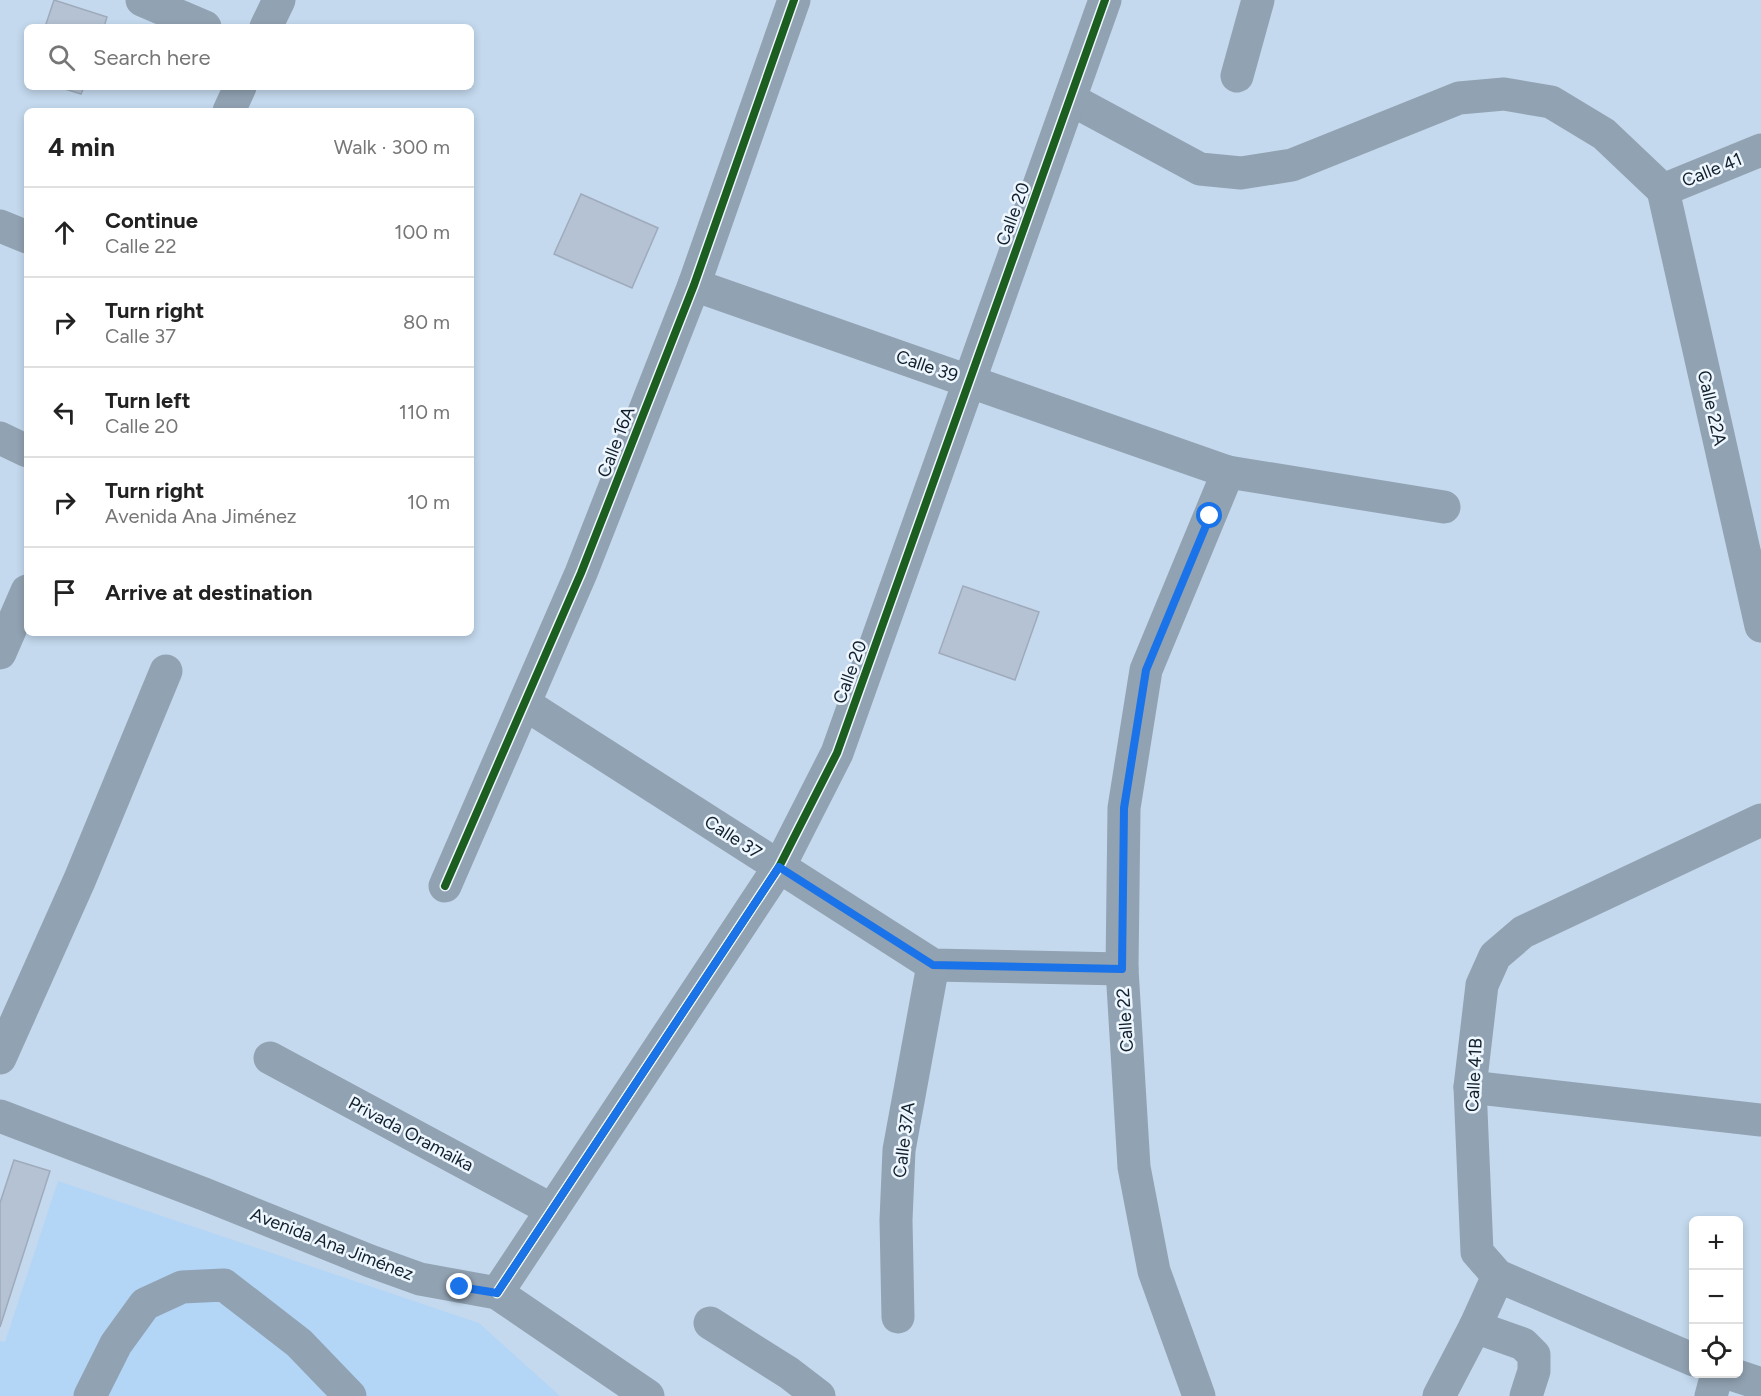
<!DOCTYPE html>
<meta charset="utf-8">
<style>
body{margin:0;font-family:Figtree,sans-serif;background:#f6f6f6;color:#222}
.controls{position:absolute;right:18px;bottom:18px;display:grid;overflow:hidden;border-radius:9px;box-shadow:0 3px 9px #0003}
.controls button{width:54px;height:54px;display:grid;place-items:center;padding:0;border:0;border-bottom:2px solid #e0e0e0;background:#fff;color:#222;font:30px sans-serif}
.stop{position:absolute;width:18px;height:18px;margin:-14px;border:4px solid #1a73e8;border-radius:50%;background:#fff}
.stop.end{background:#1a73e8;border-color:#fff;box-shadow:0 2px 6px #0008}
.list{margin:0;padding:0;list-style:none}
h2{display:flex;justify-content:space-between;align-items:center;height:78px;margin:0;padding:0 24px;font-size:26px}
h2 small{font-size:20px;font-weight:400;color:#767676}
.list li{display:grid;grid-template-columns:39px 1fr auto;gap:18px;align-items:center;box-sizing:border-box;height:90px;padding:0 24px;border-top:2px solid #e0e0e0}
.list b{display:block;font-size:22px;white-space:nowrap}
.list p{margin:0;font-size:20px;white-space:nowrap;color:#767676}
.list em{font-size:20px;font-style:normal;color:#767676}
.icon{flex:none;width:33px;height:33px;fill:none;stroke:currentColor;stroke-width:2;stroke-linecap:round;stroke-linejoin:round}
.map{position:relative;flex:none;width:1761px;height:1396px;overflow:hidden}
.search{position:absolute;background:#fff;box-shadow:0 3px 9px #0003;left:24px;top:24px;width:450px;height:66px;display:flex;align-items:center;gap:15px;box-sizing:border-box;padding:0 21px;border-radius:9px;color:#767676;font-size:22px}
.panel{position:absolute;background:#fff;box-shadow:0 3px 9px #0003;left:24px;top:108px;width:450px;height:528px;border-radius:9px}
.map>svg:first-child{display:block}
.built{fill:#b3d5f6}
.building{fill:#b4c2d3;stroke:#9fabbc;stroke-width:1.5}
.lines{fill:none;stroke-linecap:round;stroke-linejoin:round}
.minor{stroke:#91a2b2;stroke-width:33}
.cycleway-casing{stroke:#eef6fe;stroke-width:11}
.cycleway{stroke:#1b5e20;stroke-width:8}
.route{stroke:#1a73e8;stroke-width:8}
.labels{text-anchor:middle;stroke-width:5;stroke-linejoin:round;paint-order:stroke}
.street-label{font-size:18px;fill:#101f2d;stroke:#eef6fe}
</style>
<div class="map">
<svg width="1761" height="1396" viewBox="0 0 1761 1396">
<rect width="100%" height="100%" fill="#c4d9ee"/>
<!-- built -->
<polygon class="built" points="58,1181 479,1323 560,1396 0,1396 0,1341 5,1342"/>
<!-- building -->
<g class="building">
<polygon points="54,0 107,17 104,27 45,27"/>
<polygon points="59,87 84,87 81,94"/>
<polygon points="581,194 658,228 632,288 554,254"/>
<polygon points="963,586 1039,612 1015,680 939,653"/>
<polygon points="14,1160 50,1171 0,1327 0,1203"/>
</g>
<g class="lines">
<!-- minor -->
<g class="minor">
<polyline points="142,0 205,27"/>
<polyline points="266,27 279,0"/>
<polyline points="1237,76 1258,0"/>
<polyline points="1070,99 1200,169 1241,173 1292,165 1459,98 1504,94 1551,102 1604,134 1663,190"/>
<polyline points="229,111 240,87"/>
<polyline points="1663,190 1761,626"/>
<polyline points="1663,190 1761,150"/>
<polyline points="0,226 27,237"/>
<polyline points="694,285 1228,472 1444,507"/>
<polyline points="0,438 27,451"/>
<polyline points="0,653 27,591"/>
<polyline points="525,704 933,965 1122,969"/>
<polyline points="445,886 581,573 694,285 794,0"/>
<polyline points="0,1058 80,879 166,671"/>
<polyline points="270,1058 552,1210"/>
<polyline points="1470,1087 1761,1120"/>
<polyline points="0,1116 204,1194 370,1261 420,1279 497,1293 648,1396"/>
<polyline points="1498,1276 1475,1327 1523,1344 1534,1355 1534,1371 1526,1396"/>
<polyline points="497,1293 779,867 837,753 1105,0"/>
<polyline points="898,1317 896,1220 899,1150 933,965"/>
<polyline points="710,1323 789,1373 819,1396"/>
<polyline points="1694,1360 1498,1276 1477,1252 1470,1087 1482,985 1495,956 1523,932 1761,820"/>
<polyline points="1731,1374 1761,1384"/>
<polyline points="90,1396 116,1344 145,1304 182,1287 224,1285 299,1343 350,1396"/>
<polyline points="1199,1396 1154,1271 1134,1167 1122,969 1124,808 1146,670 1228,472"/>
<polyline points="1439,1396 1475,1327"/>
<polyline points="1711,1396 1717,1374"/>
</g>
<defs>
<g id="cycleway">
<polyline points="445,886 581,573 694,285 794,0"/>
<polyline points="497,1293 779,867 837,753 1105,0"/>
</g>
</defs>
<!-- cycleway casing -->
<use href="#cycleway" class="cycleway-casing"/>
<!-- cycleway -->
<use href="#cycleway" class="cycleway"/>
</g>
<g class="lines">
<!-- route -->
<polyline class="route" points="460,1287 497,1293 779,867 933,965 1122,969 1124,808 1146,670 1210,516"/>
</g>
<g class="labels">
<!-- street labels -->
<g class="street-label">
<text transform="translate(1712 170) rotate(-22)" y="6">Calle 41</text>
<text transform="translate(1013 214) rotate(-70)" y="6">Calle 20</text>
<text transform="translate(927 366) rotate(19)" y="6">Calle 39</text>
<text transform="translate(1712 408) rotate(77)" y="6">Calle 22A</text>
<text transform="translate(616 442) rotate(-69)" y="6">Calle 16A</text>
<text transform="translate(850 672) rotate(-70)" y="6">Calle 20</text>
<text transform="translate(733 837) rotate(33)" y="6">Calle 37</text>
<text transform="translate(1125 1020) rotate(-94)" y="6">Calle 22</text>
<text transform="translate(1474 1075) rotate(-87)" y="6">Calle 41B</text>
<text transform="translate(411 1134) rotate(28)" y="6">Privada Oramaika</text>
<text transform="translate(904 1140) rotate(-83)" y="6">Calle 37A</text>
<text transform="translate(332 1244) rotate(21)" y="6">Avenida Ana Jiménez</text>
</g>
</g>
</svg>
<div class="controls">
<button>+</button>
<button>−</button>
<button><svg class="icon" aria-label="locate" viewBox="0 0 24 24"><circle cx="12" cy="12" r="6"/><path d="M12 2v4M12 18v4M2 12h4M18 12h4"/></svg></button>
</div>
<div class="stop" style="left:1210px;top:516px"></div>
<div class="stop end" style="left:460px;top:1287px"></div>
<div class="search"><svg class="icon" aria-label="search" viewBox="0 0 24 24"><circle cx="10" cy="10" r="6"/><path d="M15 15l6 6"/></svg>Search here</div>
<section class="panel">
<h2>4 min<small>Walk · 300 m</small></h2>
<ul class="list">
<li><svg class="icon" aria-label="ahead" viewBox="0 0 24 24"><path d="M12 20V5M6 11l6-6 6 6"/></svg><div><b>Continue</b><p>Calle 22</p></div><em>100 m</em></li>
<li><svg class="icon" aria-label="right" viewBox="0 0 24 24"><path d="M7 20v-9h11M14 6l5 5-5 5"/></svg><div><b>Turn right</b><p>Calle 37</p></div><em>80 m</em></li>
<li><svg class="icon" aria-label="left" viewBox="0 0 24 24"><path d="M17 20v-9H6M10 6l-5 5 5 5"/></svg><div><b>Turn left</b><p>Calle 20</p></div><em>110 m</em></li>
<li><svg class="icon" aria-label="right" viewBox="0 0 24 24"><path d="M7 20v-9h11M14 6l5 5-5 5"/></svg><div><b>Turn right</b><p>Avenida Ana Jiménez</p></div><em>10 m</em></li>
<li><svg class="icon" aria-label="arrive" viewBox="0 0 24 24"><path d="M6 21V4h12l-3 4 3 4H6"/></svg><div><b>Arrive at destination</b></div></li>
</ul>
</section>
</div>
